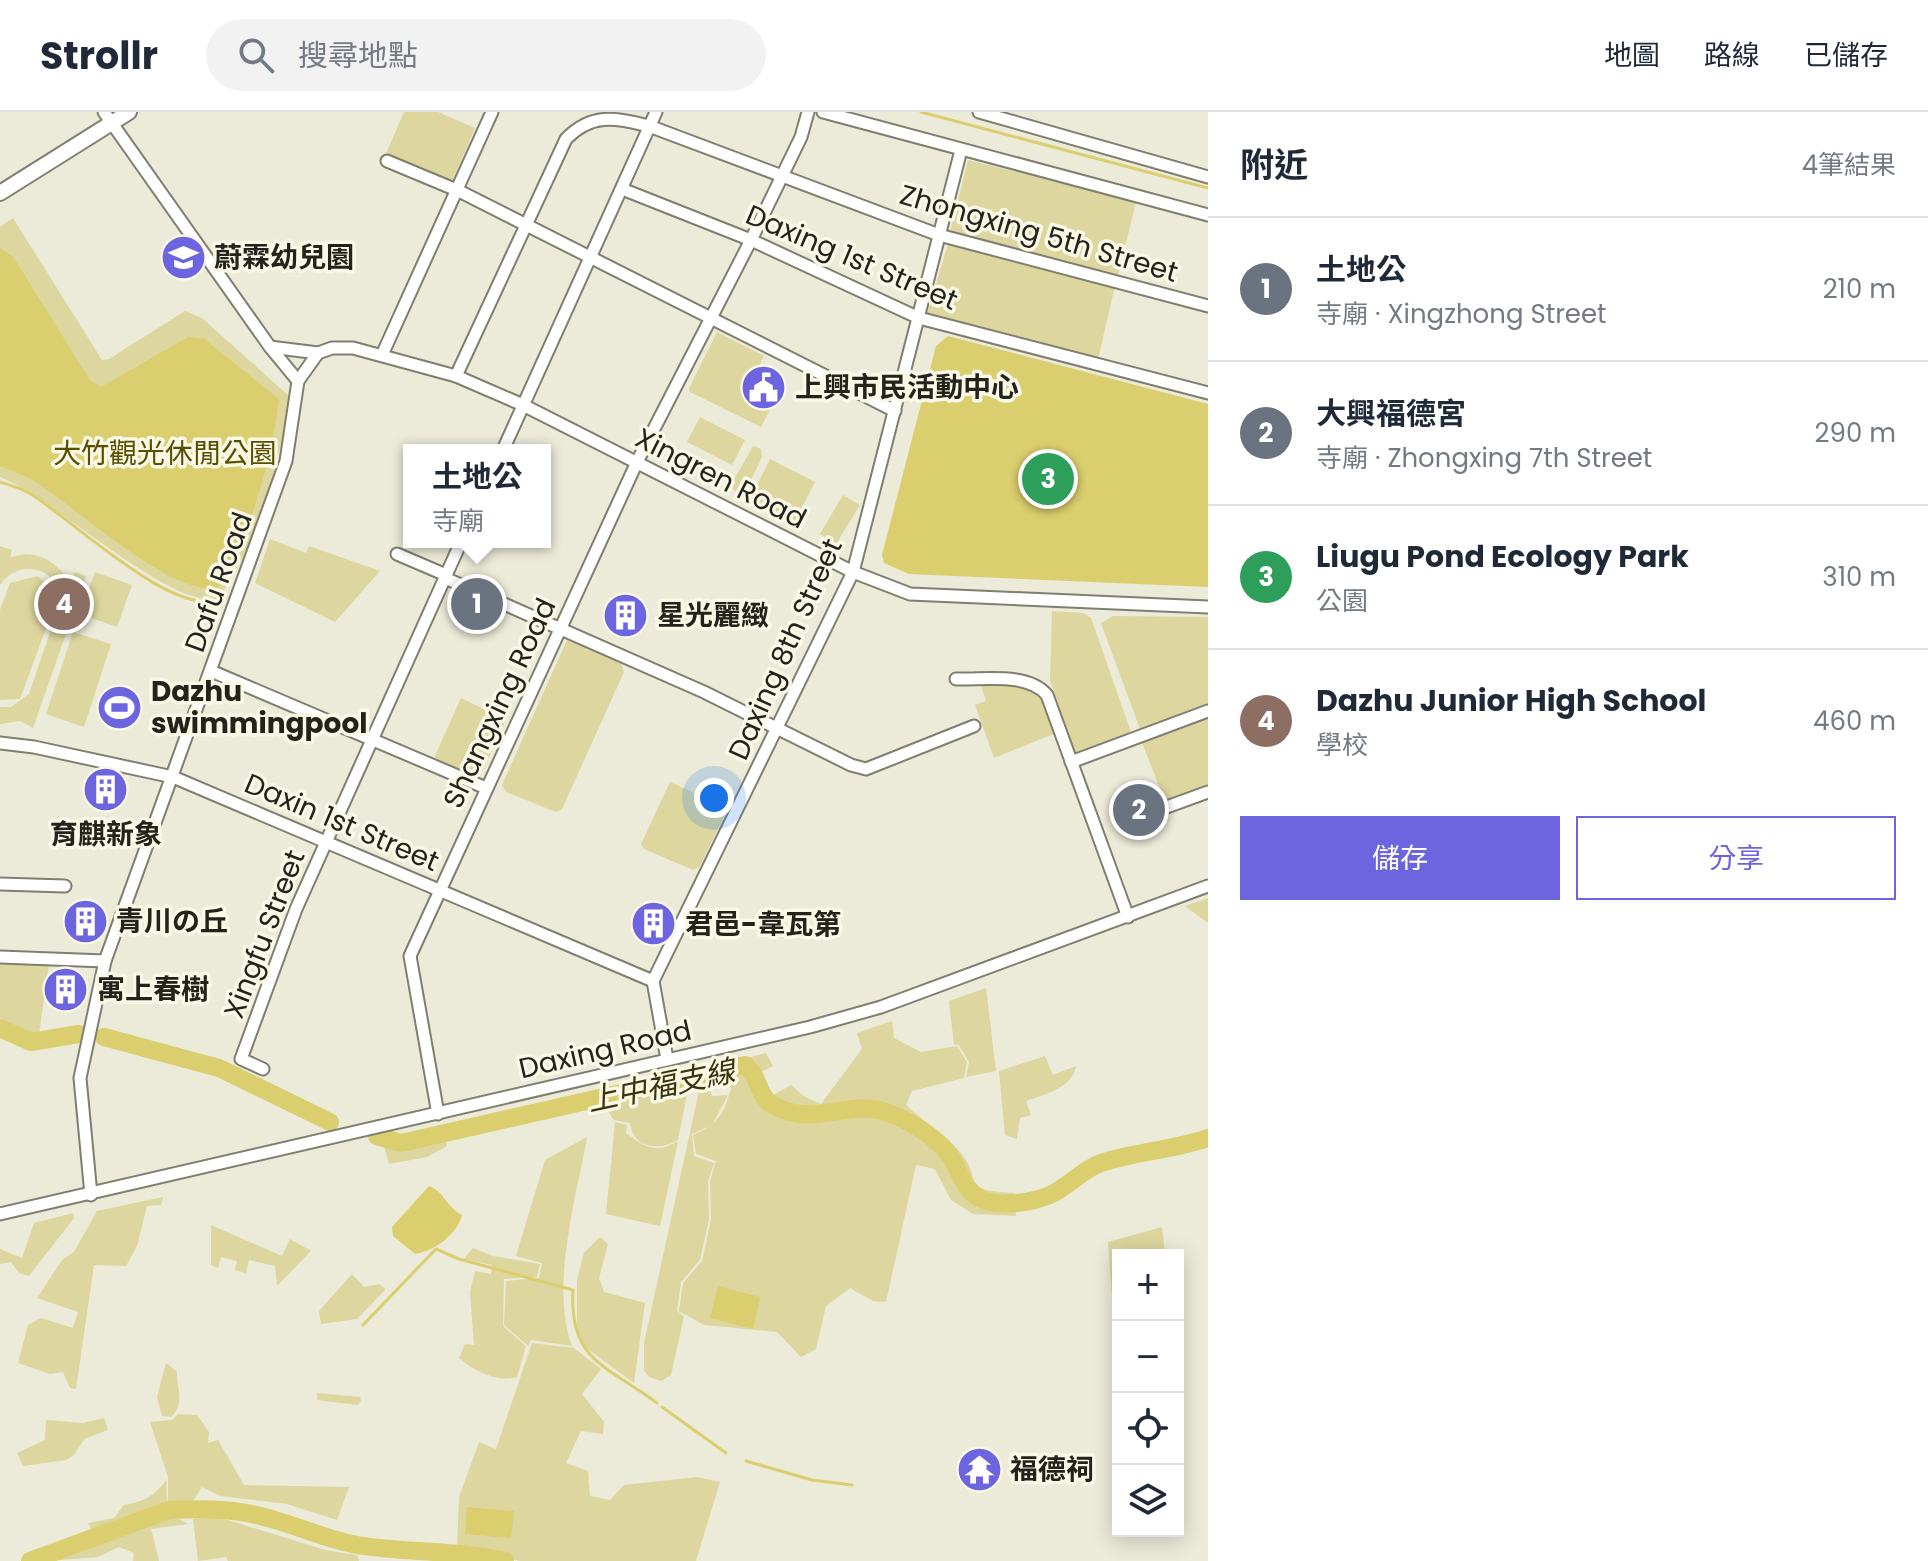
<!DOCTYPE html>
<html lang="zh-TW">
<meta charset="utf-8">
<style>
body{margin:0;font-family:Poppins,"Noto Sans TC","Noto Sans JP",sans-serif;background:#f2f2f3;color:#1f2937}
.controls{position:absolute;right:24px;bottom:24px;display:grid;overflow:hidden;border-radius:0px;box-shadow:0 4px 20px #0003}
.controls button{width:72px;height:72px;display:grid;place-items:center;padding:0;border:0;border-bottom:2px solid #e0e1e3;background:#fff;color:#1f2937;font:40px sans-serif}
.you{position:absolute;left:714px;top:686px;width:28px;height:28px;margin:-20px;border:6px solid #fff;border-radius:50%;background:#1a73e8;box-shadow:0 0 0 12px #1a73e833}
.badge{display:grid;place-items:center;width:52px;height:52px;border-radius:50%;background:#6c65df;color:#fff;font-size:26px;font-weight:700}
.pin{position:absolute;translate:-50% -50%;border:4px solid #fff;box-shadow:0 2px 8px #0006}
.popup{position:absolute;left:403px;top:332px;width:148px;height:104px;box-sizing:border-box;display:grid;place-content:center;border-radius:0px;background:#fff;filter:drop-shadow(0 2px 6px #0005);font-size:26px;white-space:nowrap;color:#747a83}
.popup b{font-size:30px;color:#1f2937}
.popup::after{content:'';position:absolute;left:50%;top:100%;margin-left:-16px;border:16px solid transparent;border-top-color:#fff}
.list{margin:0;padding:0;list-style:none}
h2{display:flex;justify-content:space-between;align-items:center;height:104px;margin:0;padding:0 32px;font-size:34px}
h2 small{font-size:26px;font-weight:400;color:#747a83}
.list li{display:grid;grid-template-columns:52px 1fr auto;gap:24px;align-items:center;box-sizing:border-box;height:144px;padding:0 32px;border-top:2px solid #e0e1e3}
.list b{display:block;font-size:30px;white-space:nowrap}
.list p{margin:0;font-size:26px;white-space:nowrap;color:#747a83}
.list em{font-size:26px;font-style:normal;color:#747a83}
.actions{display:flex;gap:16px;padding:24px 32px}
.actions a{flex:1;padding:18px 0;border:2px solid #6c65df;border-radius:0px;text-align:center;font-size:28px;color:#6c65df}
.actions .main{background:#6c65df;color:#fff}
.icon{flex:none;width:44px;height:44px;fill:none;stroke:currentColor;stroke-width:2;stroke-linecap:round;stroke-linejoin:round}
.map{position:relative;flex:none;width:1208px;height:1449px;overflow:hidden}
header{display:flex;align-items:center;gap:48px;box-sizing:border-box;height:112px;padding:0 40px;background:#fff;border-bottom:2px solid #e0e1e3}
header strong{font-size:38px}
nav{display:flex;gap:44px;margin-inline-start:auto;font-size:28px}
.search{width:560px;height:72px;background:#f2f2f3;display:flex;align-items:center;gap:20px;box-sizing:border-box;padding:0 28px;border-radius:44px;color:#747a83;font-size:30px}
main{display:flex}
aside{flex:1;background:#fff}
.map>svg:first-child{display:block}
.green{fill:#ddd69f}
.water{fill:#dbce6e}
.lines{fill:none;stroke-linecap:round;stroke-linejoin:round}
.stream{stroke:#dbce6e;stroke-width:3}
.river{stroke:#dbce6e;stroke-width:18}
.minor-casing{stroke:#807e6f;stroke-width:15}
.major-casing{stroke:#807e6f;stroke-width:18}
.minor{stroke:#fff;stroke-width:11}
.major{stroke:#fff;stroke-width:14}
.labels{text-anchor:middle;stroke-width:7;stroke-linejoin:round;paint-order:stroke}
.street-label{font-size:28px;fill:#23231c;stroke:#f9f7e5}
.poi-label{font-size:28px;font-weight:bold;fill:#23231c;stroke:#f9f7e5;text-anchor:start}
.park-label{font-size:28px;fill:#594f00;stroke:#f9f7e5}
.water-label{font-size:30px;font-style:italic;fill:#393409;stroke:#f9f7e5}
</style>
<header>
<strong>Strollr</strong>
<div class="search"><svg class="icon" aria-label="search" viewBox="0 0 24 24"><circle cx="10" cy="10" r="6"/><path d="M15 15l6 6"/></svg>搜尋地點</div>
<nav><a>地圖</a><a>路線</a><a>已儲存</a></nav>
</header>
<main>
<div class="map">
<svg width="1208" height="1449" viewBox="0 0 1208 1449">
<rect width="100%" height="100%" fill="#ecead8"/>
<!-- green -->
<g class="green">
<polygon points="404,0 438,0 475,16 452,70 386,42"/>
<polygon points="968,48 1136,90 1118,164 950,121"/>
<path d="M13,106L102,248L109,247L185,199L202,206L290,285C280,350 257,433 218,487C168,496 54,386 0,365V115Z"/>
<polygon points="948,132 1115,174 1098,247 927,202"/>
<polygon points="717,220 764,244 745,282 771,296 761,315 690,280 689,276"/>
<polygon points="700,305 745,328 732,353 687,330"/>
<polygon points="753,334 761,337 762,345 745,380 737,382 731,373"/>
<polygon points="770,347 815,370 795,409 750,387"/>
<polygon points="843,383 860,393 836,432 820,422"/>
<polygon points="270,427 306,441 309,434 380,459 335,510 255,471"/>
<path d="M0,434L12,438L10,446C34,435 57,450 70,470L75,460L86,464L33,616L20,609L0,612V595H11L29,582L62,485C56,454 16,447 0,473Z"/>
<polygon points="95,460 132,473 117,515 80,502"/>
<polygon points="38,464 58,484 20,587 0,588 0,498 10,471"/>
<polygon points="1052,499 1083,501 1091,506 1132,623 1076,645 1050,568"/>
<polygon points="1113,504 1208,505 1208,592 1140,617 1101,511"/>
<polygon points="73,520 111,532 84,615 46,602"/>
<polygon points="567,528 621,551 624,560 562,697 556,700 506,680 502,673"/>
<path d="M991,572C1039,573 1040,576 1056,621L994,646L975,593L986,589L981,574Z"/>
<polygon points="461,586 506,608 480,664 475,666 438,651 435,644"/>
<polygon points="1208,604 1208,673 1165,689 1141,628"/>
<polygon points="670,670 728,696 700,754 693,758 644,737 641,732"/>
<polygon points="1208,786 1208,811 1185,794"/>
<polygon points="0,851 49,852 39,922 14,918 0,906"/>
<polygon points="986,876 996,959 966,965 969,950 959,933 954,933 949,889"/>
<path d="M892,909L894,926L921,940L957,934L967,950L964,966L912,979L906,993C923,1009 945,1023 960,1040C985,1069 956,1078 1014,1081L1016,1104L973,1102L951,1088L935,1057L916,1053L886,1190L873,1189L850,1176L826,1194L816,1237L801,1245L777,1220L704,1213L679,1199L683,1171L702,1149L711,1108L710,1069L716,1049L696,1042L693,1023C718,1012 724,1002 731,976L725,972L705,976L703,971L706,957L766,941L773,954L752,965L763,989L791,973L805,985L821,992L862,937L857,921Z"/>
<path d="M1045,944L1053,963L1076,954C1072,976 1046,982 1026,989L1031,1003L1020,1006L1017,1027L1005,1023L999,959Z"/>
<path d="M690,967L678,1028C660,1039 633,1037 630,1011L614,1008L601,989Z"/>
<polygon points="710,978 712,984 728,983 712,1013 692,1022 694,1044 714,1051 708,1069 709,1107 700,1148 681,1170 677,1199 684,1204 671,1263 661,1269 649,1265 644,1258 644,1231 699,979"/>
<path d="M615,1010L627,1013L626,1021C646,1036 656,1042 678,1029L660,1114L606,1102Z"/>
<polygon points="442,1019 447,1034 427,1045 389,1052 383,1030"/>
<path d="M587,1025C576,1087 550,1175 572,1234L531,1228L528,1234L504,1213L506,1169L539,1166L542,1151L516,1144L545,1048Z"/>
<polygon points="163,1085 161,1093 147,1094 137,1134 126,1154 94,1153 76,1277 70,1276 63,1260 50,1262 18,1251 28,1213 41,1206 73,1216 78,1200 37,1186 62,1148 74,1140 97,1099"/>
<polygon points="73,1101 74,1106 29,1164 19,1161 11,1150 0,1152 0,1137 22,1146 34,1111"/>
<polygon points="211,1113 282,1144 290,1127 311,1139 277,1174 275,1154 249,1148 246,1161 235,1158 237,1149 221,1145 218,1156 211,1153"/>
<polygon points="1162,1115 1165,1143 1118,1143 1117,1262 1108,1130"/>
<polygon points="600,1125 608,1132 599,1166 604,1180 645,1191 634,1271 584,1234 577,1216 577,1168 584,1141"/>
<path d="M473,1136L493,1144L540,1152L537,1165L504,1167L503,1214L526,1234L517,1265C497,1271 474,1259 459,1246L465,1232L474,1233L470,1180L475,1159L491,1162L492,1153L464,1147Z"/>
<polygon points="352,1162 364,1175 379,1172 386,1177 357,1207 321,1212 319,1199"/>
<polygon points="532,1231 574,1236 601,1257 582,1282 604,1310 603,1322 581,1319 566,1351 588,1359 590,1384 610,1388 624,1373 697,1365 720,1370 696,1449 520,1449 476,1437 457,1437 459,1385 479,1330 496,1337"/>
<path d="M166,1251L177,1260C176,1276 186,1292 171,1305L162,1304L157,1285Z"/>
<polygon points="317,1281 360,1285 361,1289 358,1293 317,1288"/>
<polygon points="178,1302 197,1303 209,1320 208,1331 218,1328 244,1373 349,1375 337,1408 287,1392 220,1384 202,1375 192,1391 168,1390 168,1365 150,1310 172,1308"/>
<polygon points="104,1306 108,1318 84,1327 74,1343 66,1348 23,1354 17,1341 45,1328 46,1308 83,1311"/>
<path d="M166,1368L167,1393L93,1422L88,1411L114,1406L124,1393C143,1390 155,1384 166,1368Z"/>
<polygon points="215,1404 325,1438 357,1443 359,1449 228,1449 226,1445 198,1449 193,1407"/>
<polygon points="167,1407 179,1407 188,1412 151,1417 159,1449 133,1449 134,1441 119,1435 98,1445 49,1449"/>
</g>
<!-- water -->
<g class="water">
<path d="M0,136L14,146L90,268L101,275L188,225L204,227L279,287C271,352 251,420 217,477C165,480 79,397 34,369C24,363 11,359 0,354Z"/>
<polygon points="948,224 1208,292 1208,475 909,462 884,451 882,443 936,234"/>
<path d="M429,1074C443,1078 448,1097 462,1103C457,1123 434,1139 415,1142L393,1124L392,1115Z"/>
<polygon points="718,1174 760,1185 753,1217 710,1206"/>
<polygon points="467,1395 514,1399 511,1426 465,1422"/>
</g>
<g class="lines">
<!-- stream -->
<g class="stream">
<polyline points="921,0 1208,76"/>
<path d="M0,370C10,373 21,376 29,381C70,405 180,514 226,485"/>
<path d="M363,1213L436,1137L459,1147L573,1178C569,1249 606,1253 657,1291"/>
<polyline points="662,1295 726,1341"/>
<polyline points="746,1349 812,1368 852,1373"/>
</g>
<!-- river -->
<g class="river">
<polyline points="0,916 31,930 79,922"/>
<polyline points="104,925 219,956 330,1010"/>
<path d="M377,1024L401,1031L745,953C759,963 758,984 771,992C814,1018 849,985 889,1001C910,1009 940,1027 952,1047C961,1062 963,1076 979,1086C997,1096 1031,1091 1050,1083C1068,1075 1083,1057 1101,1051C1135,1040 1172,1038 1208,1026"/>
<path d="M30,1449L169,1398C199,1397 227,1396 256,1403C290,1410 323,1427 357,1433C406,1441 457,1438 505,1449"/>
</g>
<defs>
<g id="minor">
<polyline points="823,0 1208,103"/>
<polyline points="979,0 1208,65"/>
<polyline points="387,49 459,79 895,299"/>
<polyline points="622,77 751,128 919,206 1208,281"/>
<polyline points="270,235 318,241"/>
<polyline points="382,243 492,0"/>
<path d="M456,264L566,27C592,0 615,6 649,14L939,123L1208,194"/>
<polyline points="298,269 318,241 332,236 353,236 456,264 523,293 853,460 910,482 1208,495"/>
<polyline points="503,338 656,0"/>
<polyline points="397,442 446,463"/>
<polyline points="445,466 704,580 851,653 866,657 974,614"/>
<polyline points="211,559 486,676"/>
<path d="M956,567C984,568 1028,560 1047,583L1128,805"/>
<polyline points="0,631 34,635 173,665 653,869"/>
<polyline points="1071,650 1208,599"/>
<polyline points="1164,696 1208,680"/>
<polyline points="0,772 65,774"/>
<polyline points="0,845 105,849"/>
<polyline points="667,947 653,869 853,460 961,38"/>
<polyline points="263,957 241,947 296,797 461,430"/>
<polyline points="438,1002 410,844 637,350 751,128 801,25 808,0"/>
<polyline points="91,1083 80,966 105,849 286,349 298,269 270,235 104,0"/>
<polyline points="0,1102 810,915 881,895 1208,774"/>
</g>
<polyline id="major" points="0,81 129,0"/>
</defs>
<!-- minor casing -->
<use href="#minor" class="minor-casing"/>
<!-- major casing -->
<use href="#major" class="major-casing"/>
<!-- minor -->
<use href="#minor" class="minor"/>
<!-- major -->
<use href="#major" class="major"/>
</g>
<!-- icons -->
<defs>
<symbol id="school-disc" viewBox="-11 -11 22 22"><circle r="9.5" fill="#6c65df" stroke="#f9f7e5"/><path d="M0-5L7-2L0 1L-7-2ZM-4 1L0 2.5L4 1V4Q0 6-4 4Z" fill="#fff"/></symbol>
<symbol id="civic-disc" viewBox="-11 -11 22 22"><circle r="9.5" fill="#6c65df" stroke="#f9f7e5"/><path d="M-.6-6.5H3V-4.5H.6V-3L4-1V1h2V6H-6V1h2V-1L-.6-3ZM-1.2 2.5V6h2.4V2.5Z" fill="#fff"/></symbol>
<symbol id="building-disc" viewBox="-11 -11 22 22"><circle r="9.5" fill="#6c65df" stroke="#f9f7e5"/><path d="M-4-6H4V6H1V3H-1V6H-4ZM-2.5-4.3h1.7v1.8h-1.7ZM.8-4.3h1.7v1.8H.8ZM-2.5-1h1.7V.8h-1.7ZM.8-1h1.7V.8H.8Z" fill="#fff"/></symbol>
<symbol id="stadium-disc" viewBox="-11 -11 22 22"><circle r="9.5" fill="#6c65df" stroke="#f9f7e5"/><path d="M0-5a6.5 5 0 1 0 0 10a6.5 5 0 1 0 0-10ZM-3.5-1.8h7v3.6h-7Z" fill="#fff"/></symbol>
<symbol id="temple-disc" viewBox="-11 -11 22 22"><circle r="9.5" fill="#6c65df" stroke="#f9f7e5"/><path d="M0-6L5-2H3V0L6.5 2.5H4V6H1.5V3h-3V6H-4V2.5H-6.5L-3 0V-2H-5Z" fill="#fff"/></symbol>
</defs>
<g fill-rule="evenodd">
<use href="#school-disc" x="158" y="120" width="51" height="51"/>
<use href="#civic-disc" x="738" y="250" width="51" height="51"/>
<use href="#building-disc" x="600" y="478" width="51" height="51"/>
<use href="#stadium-disc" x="94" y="570" width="51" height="51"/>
<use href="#building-disc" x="80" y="652" width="51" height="51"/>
<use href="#building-disc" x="60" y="784" width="51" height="51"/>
<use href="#building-disc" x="628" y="786" width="51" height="51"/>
<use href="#building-disc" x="40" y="852" width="51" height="51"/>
<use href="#temple-disc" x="954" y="1332" width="51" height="51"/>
</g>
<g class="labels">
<!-- street labels -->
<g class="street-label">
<text transform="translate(1039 121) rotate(16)" y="10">Zhongxing 5th Street</text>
<text transform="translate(852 145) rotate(23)" y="10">Daxing 1st Street</text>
<text transform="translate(721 366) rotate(27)" y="10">Xingren Road</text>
<text transform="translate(218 470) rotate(-70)" y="10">Dafu Road</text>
<text transform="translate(785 537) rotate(-66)" y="10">Daxing 8th Street</text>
<text transform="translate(499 591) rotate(-65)" y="10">Shangxing Road</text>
<text transform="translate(342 710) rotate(23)" y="10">Daxin 1st Street</text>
<text transform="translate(264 822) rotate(-69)" y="10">Xingfu Street</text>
<text transform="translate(605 937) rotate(-13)" y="10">Daxing Road</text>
</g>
<!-- poi labels -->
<g class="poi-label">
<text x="214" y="155">蔚霖幼兒園</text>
<text x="795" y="285">上興市民活動中心</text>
<text x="657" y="513">星光麗緻</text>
<text x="151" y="589">Dazhu<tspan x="151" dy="32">swimmingpool</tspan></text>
<text x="106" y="732" text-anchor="middle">育麒新象</text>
<text x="116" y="819">青川の丘</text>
<text x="685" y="822">君邑-韋瓦第</text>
<text x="97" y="887">寓上春樹</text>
<text x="1010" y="1367">福德祠</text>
</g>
<!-- park labels -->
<g class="park-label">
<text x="165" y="351">大竹觀光休閒公園</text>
</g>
<!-- water labels -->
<g class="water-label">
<text transform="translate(661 974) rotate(-12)" y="10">上中福支線</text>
</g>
</g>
</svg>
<div class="controls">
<button>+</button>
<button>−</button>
<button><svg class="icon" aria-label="locate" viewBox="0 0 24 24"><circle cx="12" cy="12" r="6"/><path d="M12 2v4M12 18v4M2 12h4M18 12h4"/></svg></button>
<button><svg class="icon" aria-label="layers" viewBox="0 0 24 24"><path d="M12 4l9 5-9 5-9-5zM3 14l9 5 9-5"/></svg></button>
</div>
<div class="you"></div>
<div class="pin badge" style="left:477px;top:492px;background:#6b7280">1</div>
<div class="popup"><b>土地公</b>寺廟</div>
<div class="pin badge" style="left:1139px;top:698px;background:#6b7280">2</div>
<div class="pin badge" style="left:1048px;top:367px;background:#2e9e5b">3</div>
<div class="pin badge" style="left:64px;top:492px;background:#8d6e63">4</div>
</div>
<aside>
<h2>附近<small>4筆結果</small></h2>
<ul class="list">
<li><span class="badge" style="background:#6b7280">1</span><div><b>土地公</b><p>寺廟 · Xingzhong Street</p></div><em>210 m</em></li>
<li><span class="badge" style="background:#6b7280">2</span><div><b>大興福德宮</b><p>寺廟 · Zhongxing 7th Street</p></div><em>290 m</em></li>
<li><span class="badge" style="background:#2e9e5b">3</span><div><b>Liugu Pond Ecology Park</b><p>公園</p></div><em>310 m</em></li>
<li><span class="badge" style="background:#8d6e63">4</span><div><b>Dazhu Junior High School</b><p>學校</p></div><em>460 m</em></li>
</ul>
<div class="actions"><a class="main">儲存</a><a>分享</a></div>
</aside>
</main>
